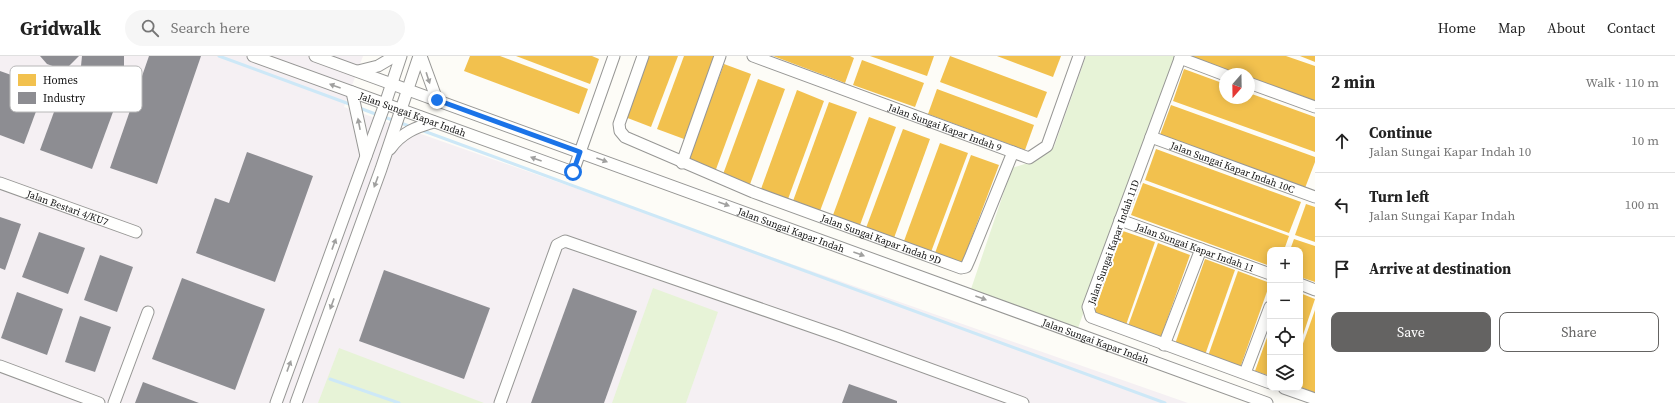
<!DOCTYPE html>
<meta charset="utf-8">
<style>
body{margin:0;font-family:"Source Serif 4",serif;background:#f6f6f6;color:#222}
.controls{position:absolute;right:12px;bottom:12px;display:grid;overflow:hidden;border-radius:8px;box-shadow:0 2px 10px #0003}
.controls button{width:36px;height:36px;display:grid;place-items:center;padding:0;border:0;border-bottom:1px solid #e0e0e0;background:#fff;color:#222;font:20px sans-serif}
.compass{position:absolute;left:1219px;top:12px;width:36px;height:36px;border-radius:50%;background:#fff;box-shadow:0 2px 10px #0003;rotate:200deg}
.stop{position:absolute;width:12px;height:12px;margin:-9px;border:3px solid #1a73e8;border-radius:50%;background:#fff}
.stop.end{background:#1a73e8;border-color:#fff;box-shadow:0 1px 4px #0008}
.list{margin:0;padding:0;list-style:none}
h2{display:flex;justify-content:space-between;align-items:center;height:52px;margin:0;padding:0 16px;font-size:17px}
h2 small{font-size:13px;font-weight:400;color:#767676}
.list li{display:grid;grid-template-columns:26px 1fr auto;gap:12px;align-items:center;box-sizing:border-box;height:64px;padding:0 16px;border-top:1px solid #e0e0e0}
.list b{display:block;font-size:15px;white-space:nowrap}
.list p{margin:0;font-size:13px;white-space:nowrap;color:#767676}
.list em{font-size:13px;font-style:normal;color:#767676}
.actions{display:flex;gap:8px;padding:12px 16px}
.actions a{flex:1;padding:9px 0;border:1px solid #646362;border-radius:8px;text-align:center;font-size:14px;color:#646362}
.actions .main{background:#646362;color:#fff}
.icon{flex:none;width:22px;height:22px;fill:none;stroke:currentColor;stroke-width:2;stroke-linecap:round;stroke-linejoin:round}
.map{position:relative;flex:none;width:1315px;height:347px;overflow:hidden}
header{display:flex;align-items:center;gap:24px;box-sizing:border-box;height:56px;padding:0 20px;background:#fff;border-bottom:1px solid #e0e0e0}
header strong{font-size:19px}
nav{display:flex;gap:22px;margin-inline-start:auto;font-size:14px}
.search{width:280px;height:36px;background:#f6f6f6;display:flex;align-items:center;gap:10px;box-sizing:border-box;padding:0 14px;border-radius:22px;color:#767676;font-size:15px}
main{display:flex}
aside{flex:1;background:#fff}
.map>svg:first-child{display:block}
.industrial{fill:#f5f0f3}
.green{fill:#e7f3d7}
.homes{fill:#f2c14e}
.industry{fill:#8d8d92}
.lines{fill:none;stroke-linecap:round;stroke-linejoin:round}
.stream{stroke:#cde8f7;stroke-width:3}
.minor-casing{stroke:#979795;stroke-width:13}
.minor{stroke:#fffffe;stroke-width:11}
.oneway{fill:#a0a09f}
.route{stroke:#1a73e8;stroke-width:5}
.labels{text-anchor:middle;stroke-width:4;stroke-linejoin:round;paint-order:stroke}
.street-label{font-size:10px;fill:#111;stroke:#fff}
.key{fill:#fff;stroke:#b8b8b8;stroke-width:1}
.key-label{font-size:11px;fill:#111}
</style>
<header>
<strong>Gridwalk</strong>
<div class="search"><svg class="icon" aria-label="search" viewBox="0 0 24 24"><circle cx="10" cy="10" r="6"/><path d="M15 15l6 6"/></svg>Search here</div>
<nav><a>Home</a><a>Map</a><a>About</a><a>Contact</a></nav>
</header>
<main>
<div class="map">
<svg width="1315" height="347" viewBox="0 0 1315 347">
<rect width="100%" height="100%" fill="#fdfcf7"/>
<!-- industrial -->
<polygon class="industrial" points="0,0 363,0 344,51 1188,347 0,347"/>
<!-- green -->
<g class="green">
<polygon points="1086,0 1176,0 1078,272 971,233 1012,112 1037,104 1054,91"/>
<polygon points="653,232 718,256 686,347 612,347"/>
<polygon points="339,292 484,347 318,347"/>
</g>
<!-- homes -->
<g class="homes">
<polygon points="470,0 500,0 588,33 579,58 464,15"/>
<polygon points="516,0 592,0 599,3 590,28"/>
<polygon points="648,0 678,0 651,71 625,61"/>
<polygon points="684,0 715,0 684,83 657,73"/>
<polygon points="773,0 850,0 854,2 845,27"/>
<polygon points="870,0 934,0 927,20"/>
<polygon points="950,0 1047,36 1037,62 940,26"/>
<polygon points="997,0 1061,0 1053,21"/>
<polygon points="1190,0 1286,0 1315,10 1315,46 1249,22 1249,18 1239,18"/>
<polygon points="1300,0 1315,0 1315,6"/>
<polygon points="862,4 924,27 915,51 853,29"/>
<polygon points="724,8 751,18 715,116 687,106"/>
<polygon points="1184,13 1225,28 1225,42 1249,42 1249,37 1315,61 1315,96 1173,45"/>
<polygon points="758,23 785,33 749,131 722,121"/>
<polygon points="937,33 1034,69 1025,94 928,58"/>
<polygon points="797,34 824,45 788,143 761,133"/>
<polygon points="829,46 857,56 820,155 793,145"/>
<polygon points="1171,49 1315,101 1315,106 1305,132 1160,79"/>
<polygon points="869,61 896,71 860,169 833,159"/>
<polygon points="903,73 930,83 894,182 866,172"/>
<polygon points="940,87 968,97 931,196 904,185"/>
<polygon points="1156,93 1301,146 1289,177 1145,124"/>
<polygon points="971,99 999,109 962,207 935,197"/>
<polygon points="1143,127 1289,180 1284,194 1270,194 1270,210 1131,159"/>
<polygon points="1306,148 1315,151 1315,186 1295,179"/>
<polygon points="1123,175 1155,186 1126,269 1094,257"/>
<polygon points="1294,183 1315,190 1315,226 1300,221 1300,194 1290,194"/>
<polygon points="1158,187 1190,199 1161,281 1128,270"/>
<polygon points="1205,203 1235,214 1205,299 1175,288"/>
<polygon points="1238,215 1270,227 1240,312 1208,300"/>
<polygon points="1300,237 1315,243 1300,288"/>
<polygon points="1315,254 1315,337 1300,331 1300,296"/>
<polygon points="1270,273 1270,320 1255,315"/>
</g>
<!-- industry -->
<g class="industry">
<polygon points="40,0 79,0 69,10 58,12 47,8"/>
<polygon points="82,0 124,0 124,12 122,18 113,25 102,28 96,27 91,24 83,15 81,10"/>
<polygon points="149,0 201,0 157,128 110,112"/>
<polygon points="0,15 45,31 24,88 0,79"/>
<polygon points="61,37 113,56 92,113 40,94"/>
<polygon points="247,96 313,120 275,226 196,197 215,142 229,147"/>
<polygon points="0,161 21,168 5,214 0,212"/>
<polygon points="39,176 85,192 68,238 22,221"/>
<polygon points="100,199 133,211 117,256 84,244"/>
<polygon points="384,214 490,252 464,323 359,285"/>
<polygon points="182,222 265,253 235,334 152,303"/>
<polygon points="573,232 637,255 604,347 531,347"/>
<polygon points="17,236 63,253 47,299 1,282"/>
<polygon points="80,260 111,271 95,316 65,306"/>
<polygon points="143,326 199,347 135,347"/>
<polygon points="849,328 897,345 897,347 842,347"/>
</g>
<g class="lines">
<!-- stream -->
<g class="stream">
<polyline points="219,0 352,49"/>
<polyline points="357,51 378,59"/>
<polyline points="384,61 412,71"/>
<polyline points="421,74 1165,347"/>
<polyline points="330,323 399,347"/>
</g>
<defs>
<g id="minor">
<path id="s1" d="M253,0L573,116L614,0"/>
<path id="s2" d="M315,0L1267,347"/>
<polyline points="421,0 437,44"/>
<path id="s3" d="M643,0L619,68L620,75L625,81L753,136L961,212L966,211L970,202L1013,96"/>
<path id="s4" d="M753,0L1029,102L1047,90L1079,0"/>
<polyline points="1181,0 1088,251 1091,261 1270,327"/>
<polyline points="1180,2 1225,19"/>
<polyline points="358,15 378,10 395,0"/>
<polyline points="1249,27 1315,51"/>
<polyline points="352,36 366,100"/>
<path id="s5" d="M1151,81L1315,141"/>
<path d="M390,93C401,77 416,71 434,66"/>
<polyline points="682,107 720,0"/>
<path id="s6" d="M0,127L136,176"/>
<path id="s7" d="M1120,164L1270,218"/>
<polyline points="1300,228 1315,234"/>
<polyline points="1164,289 1201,193"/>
<polyline points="0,310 99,347"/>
<polyline points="1245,317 1270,251"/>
<polyline points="1284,332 1315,343"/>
<polyline points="114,347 148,256"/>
<polyline points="276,347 385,48 401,0"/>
<polyline points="296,347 381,113 419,0"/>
<polyline points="500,347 557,189 565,185 839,280 1023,347"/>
</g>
</defs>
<!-- minor casing -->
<use href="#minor" class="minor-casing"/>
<!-- minor -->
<use href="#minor" class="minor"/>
</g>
<!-- one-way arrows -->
<defs><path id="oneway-solid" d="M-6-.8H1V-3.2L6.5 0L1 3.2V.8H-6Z"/></defs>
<g class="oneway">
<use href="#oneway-solid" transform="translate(428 22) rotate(72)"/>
<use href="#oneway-solid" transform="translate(335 30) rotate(-160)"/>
<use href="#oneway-solid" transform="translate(359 68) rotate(-101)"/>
<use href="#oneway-solid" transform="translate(536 103) rotate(-160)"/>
<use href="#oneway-solid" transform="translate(602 104) rotate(20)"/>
<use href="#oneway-solid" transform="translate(376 126) rotate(110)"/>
<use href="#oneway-solid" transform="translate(724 148) rotate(20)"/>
<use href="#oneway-solid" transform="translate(334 188) rotate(-70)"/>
<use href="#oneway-solid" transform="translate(859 198) rotate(20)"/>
<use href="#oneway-solid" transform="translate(981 242) rotate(20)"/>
<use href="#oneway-solid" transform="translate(332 248) rotate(110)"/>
<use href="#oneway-solid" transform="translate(289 310) rotate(-70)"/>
</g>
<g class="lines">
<!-- route -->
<polyline class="route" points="437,44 580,96 573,116"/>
</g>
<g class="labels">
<!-- street labels -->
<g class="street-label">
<text dy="4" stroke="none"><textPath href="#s1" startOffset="170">Jalan Sungai Kapar Indah</textPath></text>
<text dy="4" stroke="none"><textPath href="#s4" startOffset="205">Jalan Sungai Kapar Indah 9</textPath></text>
<text dy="4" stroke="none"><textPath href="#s5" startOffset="87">Jalan Sungai Kapar Indah 10C</textPath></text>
<text dy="4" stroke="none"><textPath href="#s6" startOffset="72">Jalan Bestari 4/KU7</textPath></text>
<text dy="4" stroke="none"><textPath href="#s2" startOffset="507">Jalan Sungai Kapar Indah</textPath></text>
<text dy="4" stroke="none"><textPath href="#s3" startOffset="363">Jalan Sungai Kapar Indah 9D</textPath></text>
<text transform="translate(1113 186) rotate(-70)" y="4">Jalan Sungai Kapar Indah 11D</text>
<text dy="4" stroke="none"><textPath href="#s7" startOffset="80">Jalan Sungai Kapar Indah 11</textPath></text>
<text dy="4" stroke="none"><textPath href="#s2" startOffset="831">Jalan Sungai Kapar Indah</textPath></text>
</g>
</g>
<!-- legend -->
<rect x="10" y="10" width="132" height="46" rx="6" class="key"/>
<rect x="18" y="18" width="18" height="12" fill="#f2c14e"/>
<rect x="18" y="36" width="18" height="12" fill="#8d8d92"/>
<g class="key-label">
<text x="43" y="28">Homes</text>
<text x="43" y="46">Industry</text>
</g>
</svg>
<div class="controls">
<button>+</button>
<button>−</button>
<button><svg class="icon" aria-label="locate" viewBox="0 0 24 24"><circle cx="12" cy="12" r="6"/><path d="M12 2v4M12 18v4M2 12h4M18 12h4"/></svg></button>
<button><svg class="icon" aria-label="layers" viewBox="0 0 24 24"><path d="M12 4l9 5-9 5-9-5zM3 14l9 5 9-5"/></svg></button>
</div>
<svg class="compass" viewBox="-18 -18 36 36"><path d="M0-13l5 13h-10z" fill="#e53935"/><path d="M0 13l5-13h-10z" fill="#767676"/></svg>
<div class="stop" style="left:573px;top:116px"></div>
<div class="stop end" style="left:437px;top:44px"></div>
</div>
<aside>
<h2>2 min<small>Walk · 110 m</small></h2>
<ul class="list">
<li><svg class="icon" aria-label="ahead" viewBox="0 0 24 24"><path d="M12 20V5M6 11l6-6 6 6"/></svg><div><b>Continue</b><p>Jalan Sungai Kapar Indah 10</p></div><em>10 m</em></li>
<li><svg class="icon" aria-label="left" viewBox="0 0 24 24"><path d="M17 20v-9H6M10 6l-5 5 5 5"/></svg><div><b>Turn left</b><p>Jalan Sungai Kapar Indah</p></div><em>100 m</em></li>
<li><svg class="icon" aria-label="arrive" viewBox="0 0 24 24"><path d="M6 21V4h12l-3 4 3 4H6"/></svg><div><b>Arrive at destination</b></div></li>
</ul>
<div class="actions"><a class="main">Save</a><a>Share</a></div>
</aside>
</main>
